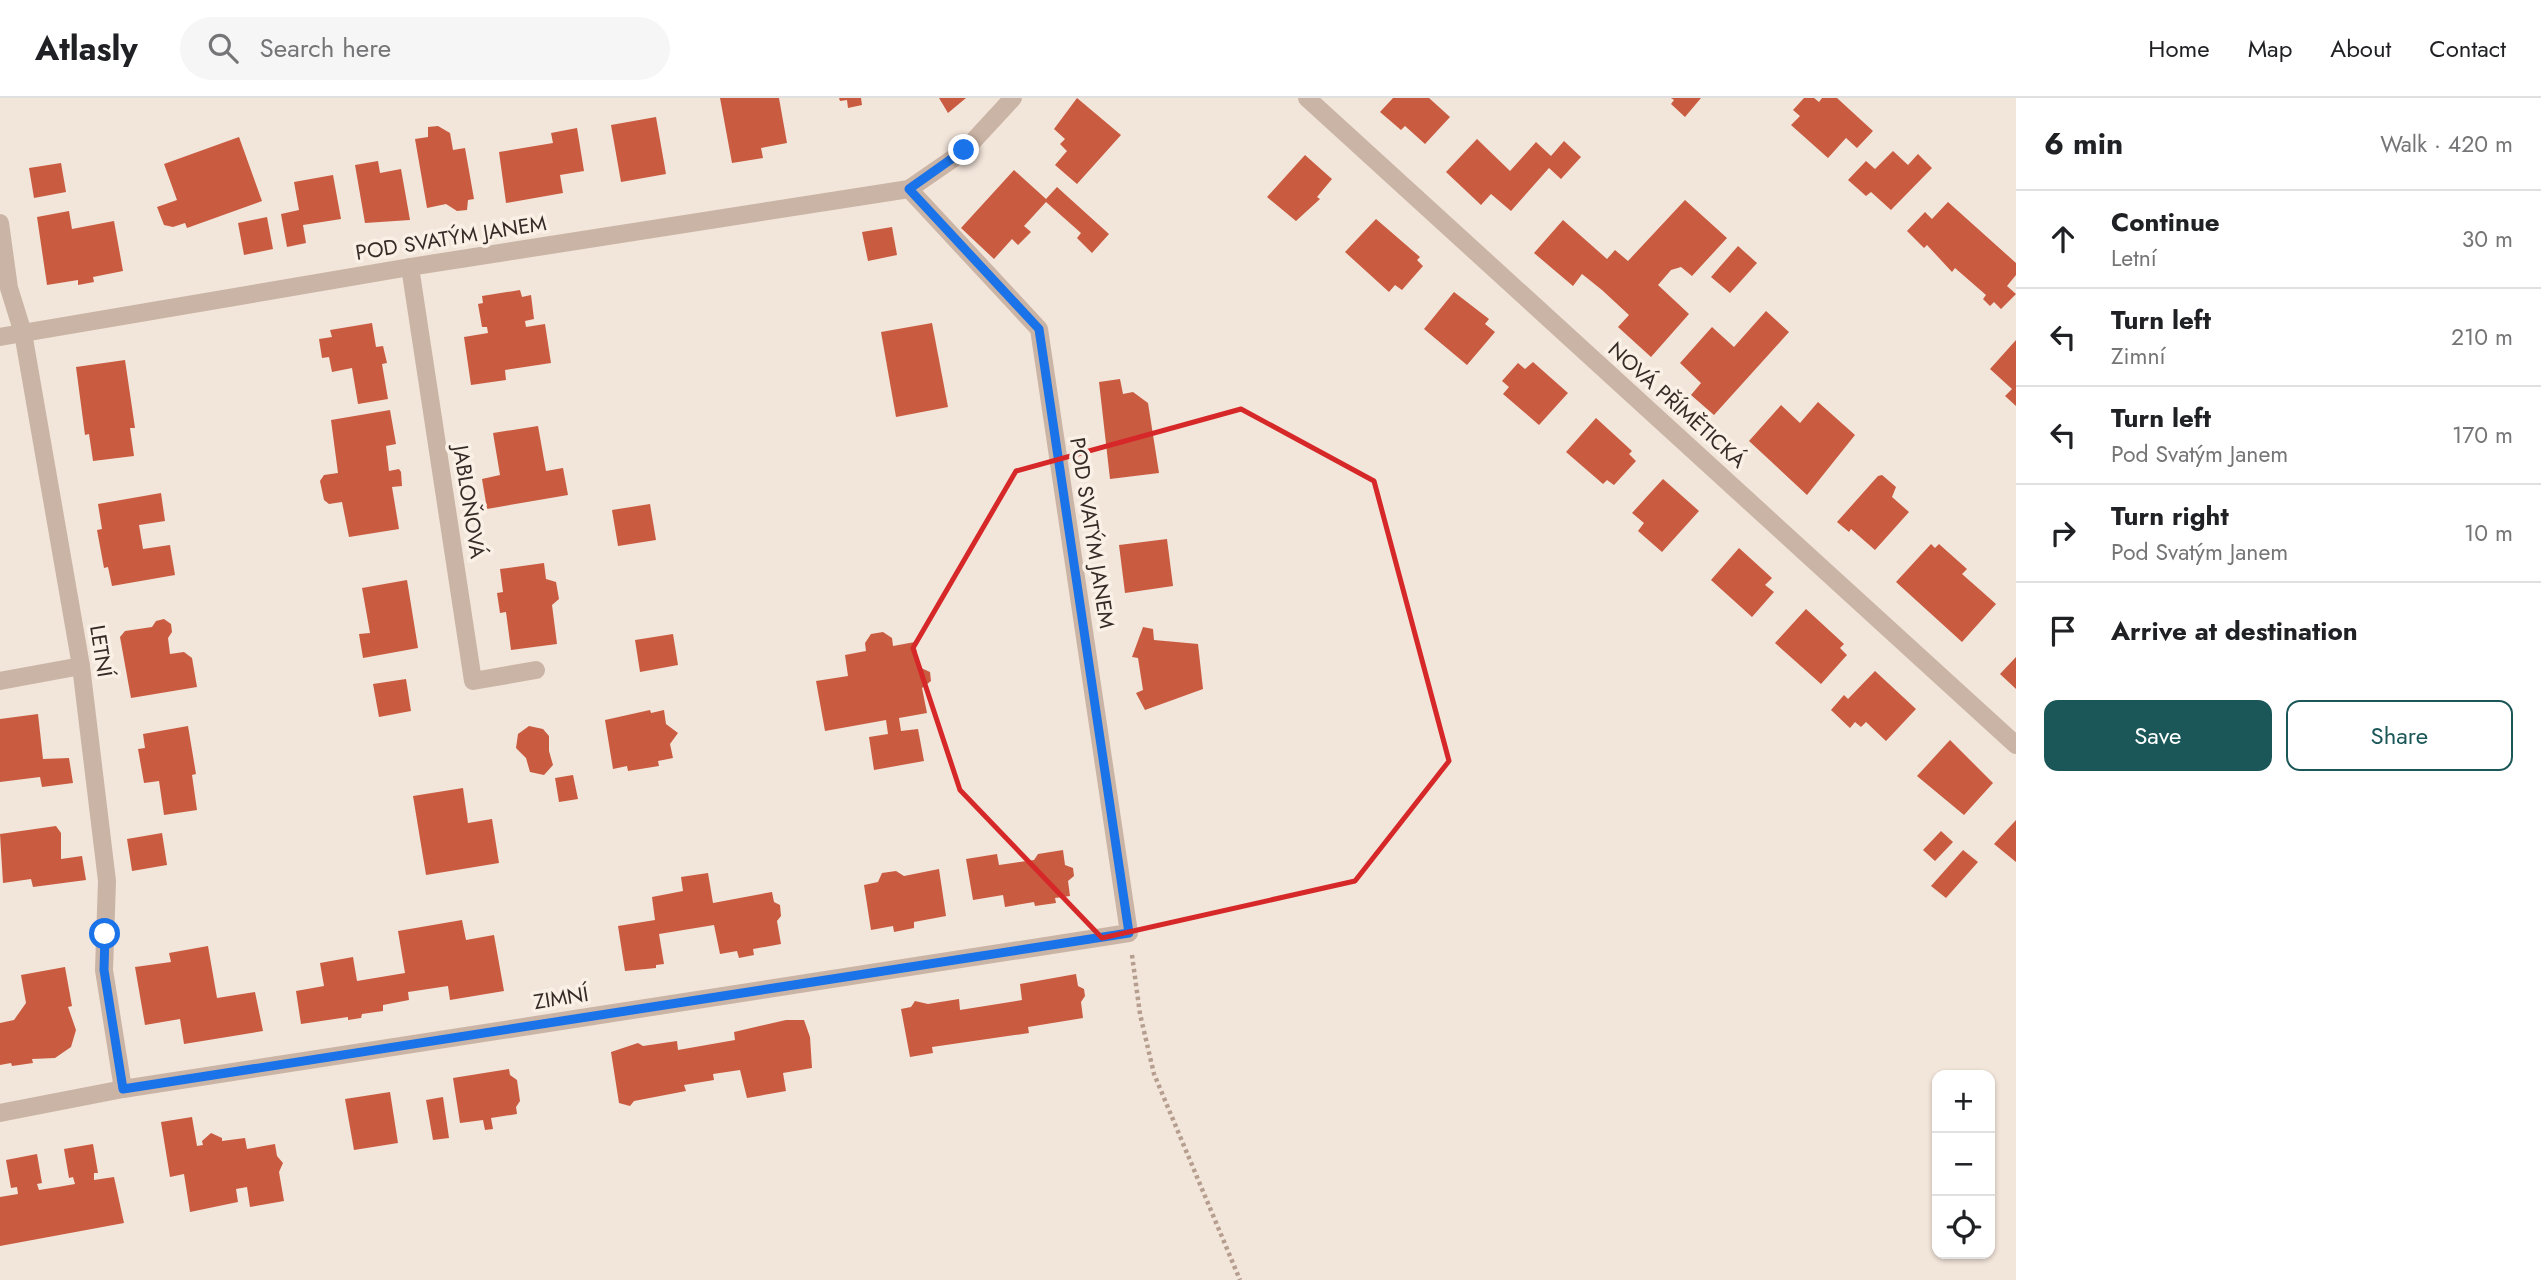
<!DOCTYPE html>
<meta charset="utf-8">
<style>
body{margin:0;font-family:Jost,sans-serif;background:#f6f6f6;color:#202124}
.controls{position:absolute;right:21px;bottom:21px;display:grid;overflow:hidden;border-radius:14px;box-shadow:0 2px 5px #0004}
.controls button{width:63px;height:63px;display:grid;place-items:center;padding:0;border:0;border-bottom:2px solid #e0e0e0;background:#fff;color:#202124;font:35px sans-serif}
.stop{position:absolute;width:21px;height:21px;margin:-16px;border:5px solid #1a73e8;border-radius:50%;background:#fff}
.stop.end{background:#1a73e8;border-color:#fff;box-shadow:0 2px 7px #0008}
.list{margin:0;padding:0;list-style:none}
h2{display:flex;justify-content:space-between;align-items:center;height:91px;margin:0;padding:0 28px;font-size:30px}
h2 small{font-size:23px;font-weight:400;color:#757577}
.list li{display:grid;grid-template-columns:46px 1fr auto;gap:21px;align-items:center;box-sizing:border-box;height:98px;padding:0 28px;border-top:2px solid #e0e0e0}
.list b{display:block;font-size:26px;white-space:nowrap}
.list p{margin:0;font-size:23px;white-space:nowrap;color:#757577}
.list em{font-size:23px;font-style:normal;color:#757577}
.actions{display:flex;gap:14px;padding:21px 28px}
.actions a{flex:1;padding:16px 0;border:2px solid #1b5758;border-radius:14px;text-align:center;font-size:24px;color:#1b5758}
.actions .main{background:#1b5758;color:#fff}
.icon{flex:none;width:38px;height:38px;fill:none;stroke:currentColor;stroke-width:2;stroke-linecap:round;stroke-linejoin:round}
.map{position:relative;flex:none;width:2016px;height:1182px;overflow:hidden}
header{display:flex;align-items:center;gap:42px;box-sizing:border-box;height:98px;padding:0 35px;background:#fff;border-bottom:2px solid #e0e0e0}
header strong{font-size:33px}
nav{display:flex;gap:38px;margin-inline-start:auto;font-size:24px}
.search{width:490px;height:63px;background:#f6f6f6;display:flex;align-items:center;gap:18px;box-sizing:border-box;padding:0 24px;border-radius:38px;color:#757577;font-size:26px}
main{display:flex}
aside{flex:1;background:#fff}
.map>svg:first-child{display:block}
.building{fill:#c95b40}
.lines{fill:none;stroke-linecap:round;stroke-linejoin:round}
.path{stroke:#b69e8f;stroke-width:4.5;stroke-dasharray:3.5 3.5;stroke-linecap:butt}
.minor{stroke:#cab4a5;stroke-width:18}
.route{stroke:#1a73e8;stroke-width:9}
.marked{fill:none;stroke:#d62828;stroke-width:5;stroke-linejoin:round}
.labels{text-anchor:middle;stroke-width:7;stroke-linejoin:round;paint-order:stroke}
.street-label{font-size:21px;fill:#362b27;stroke:#faf0e6}
</style>
<header>
<strong>Atlasly</strong>
<div class="search"><svg class="icon" aria-label="search" viewBox="0 0 24 24"><circle cx="10" cy="10" r="6"/><path d="M15 15l6 6"/></svg>Search here</div>
<nav><a>Home</a><a>Map</a><a>About</a><a>Contact</a></nav>
</header>
<main>
<div class="map">
<svg width="2016" height="1182" viewBox="0 0 2016 1182">
<rect width="100%" height="100%" fill="#f2e5da"/>
<!-- building -->
<g class="building">
<polygon points="720,0 779,0 787,45 761,50 763,60 732,65"/>
<polygon points="839,0 861,0 862,7 848,10 847,2 840,3"/>
<polygon points="939,0 966,0 948,15"/>
<polygon points="1077,0 1121,37 1077,86 1055,67 1067,53 1060,46 1065,41 1054,31"/>
<polygon points="1393,0 1429,0 1450,19 1425,46 1405,28 1401,32 1380,14"/>
<polygon points="1671,0 1701,0 1685,19 1671,6 1674,2"/>
<polygon points="1804,0 1814,0 1819,4 1822,0 1837,0 1873,33 1857,50 1846,40 1828,60 1791,27 1800,18 1793,12"/>
<polygon points="656,19 666,76 621,84 611,27"/>
<polygon points="438,28 450,35 453,52 465,50 474,101 468,102 467,112 457,113 446,106 427,110 415,41 428,39 428,29"/>
<polygon points="577,30 584,73 560,77 563,95 506,105 499,54 553,45 551,35"/>
<polygon points="239,39 262,103 187,130 185,125 173,129 164,127 157,109 177,102 164,66"/>
<polygon points="1477,41 1510,73 1536,44 1551,58 1564,43 1581,59 1561,81 1549,70 1511,113 1491,96 1481,107 1446,74"/>
<polygon points="1893,53 1908,67 1918,56 1932,70 1891,112 1871,94 1866,98 1848,82 1866,63 1875,71"/>
<polygon points="1305,57 1332,81 1317,99 1320,101 1296,123 1267,99"/>
<polygon points="378,63 380,75 401,71 410,122 365,125 355,67"/>
<polygon points="61,65 66,94 34,100 29,70"/>
<polygon points="1014,72 1046,101 1057,89 1109,136 1092,155 1077,140 1081,135 1046,104 1024,128 1031,134 1018,147 1012,141 994,161 961,130"/>
<polygon points="333,77 341,121 303,127 306,145 287,149 281,116 299,112 294,84"/>
<polygon points="1685,102 1727,140 1692,178 1681,169 1671,172 1658,187 1689,216 1651,259 1618,229 1629,217 1602,192 1582,176 1573,188 1534,155 1563,122 1607,161 1615,152 1628,163"/>
<polygon points="1948,104 2016,165 2016,177 2007,188 2016,196 2001,211 1994,204 1990,208 1983,201 1986,197 1955,170 1952,174 1927,147 1924,150 1907,133 1925,114 1932,121"/>
<polygon points="69,113 72,131 114,123 123,173 93,179 94,184 78,187 78,182 47,187 37,119"/>
<polygon points="267,119 273,151 244,157 238,125"/>
<polygon points="1376,121 1420,159 1417,162 1423,168 1402,192 1395,187 1389,194 1345,154"/>
<polygon points="892,129 897,157 868,163 862,134"/>
<polygon points="1738,148 1757,165 1730,195 1711,179"/>
<polygon points="520,192 522,199 531,197 534,221 525,223 526,229 545,226 551,265 505,272 506,282 471,287 464,239 488,235 487,229 482,229 478,206 483,205 482,198"/>
<polygon points="1454,194 1489,221 1485,226 1495,234 1467,267 1424,231"/>
<polygon points="1766,213 1789,234 1714,317 1691,297 1701,285 1680,265 1712,229 1734,249"/>
<polygon points="372,225 376,249 383,248 387,265 382,266 388,301 358,306 352,270 332,274 329,259 322,260 319,241 332,239 330,232"/>
<polygon points="932,225 948,309 896,319 881,234"/>
<polygon points="2016,242 2016,308 2005,298 2012,291 1990,271"/>
<polygon points="125,262 135,330 130,330 134,358 93,363 89,336 85,337 76,269"/>
<polygon points="1533,264 1568,295 1539,327 1503,296 1509,289 1502,283 1518,265 1525,271"/>
<polygon points="1120,281 1123,296 1133,294 1148,305 1159,375 1110,381 1099,284"/>
<polygon points="1818,304 1855,337 1807,397 1749,343 1781,307 1800,325"/>
<polygon points="390,312 396,346 386,348 389,373 399,371 401,374 402,388 392,389 399,431 349,439 342,404 329,406 324,402 320,383 324,377 338,375 331,322"/>
<polygon points="1596,320 1632,353 1629,356 1636,363 1614,387 1607,382 1603,386 1566,354"/>
<polygon points="538,328 546,373 563,370 568,397 487,411 482,381 500,377 493,335"/>
<polygon points="1882,377 1896,389 1892,399 1909,414 1875,452 1851,431 1849,434 1837,424 1878,378"/>
<polygon points="1663,381 1699,413 1662,454 1638,433 1644,425 1632,415"/>
<polygon points="161,395 165,423 139,427 143,451 170,447 175,477 112,488 108,469 104,470 97,432 102,431 98,406"/>
<polygon points="650,406 656,442 618,448 612,412"/>
<polygon points="1167,441 1173,488 1125,495 1119,447"/>
<polygon points="1931,446 1935,450 1939,446 1967,471 1962,476 1996,506 1962,544 1896,484"/>
<polygon points="1739,450 1772,480 1765,487 1774,494 1752,519 1711,482"/>
<polygon points="544,465 546,481 556,484 559,501 552,507 557,546 511,552 506,514 500,515 497,495 503,494 500,471"/>
<polygon points="407,482 418,550 363,560 359,536 370,535 362,490"/>
<polygon points="1806,511 1844,546 1840,550 1847,557 1821,586 1775,545"/>
<polygon points="164,521 171,526 172,534 168,540 170,556 184,554 192,560 197,589 131,600 120,539 125,533 152,529 156,523"/>
<polygon points="1143,529 1153,531 1154,542 1198,546 1203,591 1145,612 1136,595 1143,592 1138,560 1132,559"/>
<polygon points="883,534 892,540 893,548 915,544 919,569 930,574 931,583 922,590 927,615 899,620 901,633 918,631 924,663 874,672 869,639 888,636 886,622 825,633 816,583 848,578 845,557 866,553 865,545 871,536"/>
<polygon points="673,536 678,567 640,574 635,542"/>
<polygon points="2016,559 2016,591 2000,576"/>
<polygon points="1875,573 1916,611 1886,643 1866,624 1861,629 1855,624 1850,630 1831,612 1844,597 1848,601"/>
<polygon points="406,581 411,613 379,619 373,586"/>
<polygon points="650,612 651,615 664,612 666,626 678,635 670,646 673,660 658,663 659,668 628,673 627,668 613,671 605,622"/>
<polygon points="38,616 43,661 69,660 73,685 42,689 40,679 0,684 0,621"/>
<polygon points="188,628 196,676 192,677 197,712 164,717 159,683 144,685 138,651 145,650 143,636"/>
<polygon points="529,628 543,631 549,638 549,653 553,667 544,677 530,674 526,660 516,650 518,636"/>
<polygon points="1950,642 1993,685 1964,717 1917,678"/>
<polygon points="573,677 578,701 559,704 555,680"/>
<polygon points="463,690 468,725 492,721 499,765 426,777 413,698"/>
<polygon points="2016,722 2016,764 1994,746"/>
<polygon points="56,728 61,735 61,761 82,758 86,782 33,789 31,781 3,785 0,736"/>
<polygon points="1941,733 1953,744 1935,763 1923,752"/>
<polygon points="162,735 167,767 132,773 127,741"/>
<polygon points="1063,752 1065,767 1073,770 1074,778 1068,783 1070,798 1055,800 1056,805 1035,808 1034,804 1005,809 1003,797 973,802 966,761 997,756 999,767 1034,762 1038,756"/>
<polygon points="1963,752 1978,764 1946,800 1931,788"/>
<polygon points="939,771 946,818 914,824 914,830 894,834 893,828 871,832 864,787 878,784 882,775 896,773 904,778"/>
<polygon points="708,775 713,805 772,794 774,804 780,807 781,818 777,823 781,846 753,851 754,857 739,860 737,853 720,856 714,827 659,836 664,866 656,867 656,870 625,873 618,828 655,822 652,799 683,793 681,779"/>
<polygon points="462,822 466,842 494,837 504,893 450,902 448,888 408,894 409,902 383,907 383,913 362,916 361,920 348,922 348,919 301,926 296,893 324,888 320,865 353,859 357,883 405,875 398,833"/>
<polygon points="208,848 217,900 255,894 263,933 184,946 180,921 145,927 135,869 171,864 169,855"/>
<polygon points="65,869 72,908 68,909 76,932 71,949 55,960 32,961 33,965 12,968 11,965 0,967 0,925 14,922 26,905 21,877"/>
<polygon points="1076,876 1078,888 1084,891 1085,898 1081,904 1083,920 1028,929 1029,935 932,949 933,955 910,959 901,911 911,909 915,903 928,906 959,901 960,912 1022,902 1020,886"/>
<polygon points="786,922 804,922 810,939 812,970 783,975 786,993 747,1000 740,972 713,976 714,982 684,987 686,993 634,1003 630,1008 619,1005 611,954 638,945 643,948 677,943 678,952 735,942 734,934"/>
<polygon points="509,971 510,977 517,982 520,1003 516,1009 517,1016 491,1020 493,1031 485,1032 483,1022 460,1025 453,980"/>
<polygon points="390,994 398,1045 354,1052 345,1001"/>
<polygon points="443,999 449,1040 433,1042 426,1002"/>
<polygon points="192,1019 197,1048 203,1047 202,1043 211,1035 222,1040 222,1043 245,1040 247,1051 275,1046 277,1058 283,1065 279,1074 284,1103 250,1109 247,1089 236,1091 238,1104 190,1114 184,1076 170,1079 161,1024"/>
<polygon points="93,1046 98,1075 94,1075 94,1082 114,1079 124,1125 0,1148 0,1099 18,1096 17,1089 11,1090 6,1062 37,1056 42,1085 37,1086 39,1092 58,1089 75,1086 73,1079 69,1080 64,1051"/>
</g>
<g class="lines">
<!-- path -->
<polyline class="path" points="1132,857 1140,916 1154,976 1240,1182"/>
<!-- minor -->
<g class="minor">
<polyline points="1307,0 2016,647"/>
<polyline points="0,125 9,190 23,235 81,568 107,783 104,872 123,991"/>
<polyline points="410,169 473,583 536,572"/>
<polyline points="0,239 410,169 909,91 964,53 1013,0"/>
<polyline points="0,583 81,568"/>
<polyline points="0,1015 123,991 1129,835 1039,231 909,91"/>
</g>
</g>
<g class="lines">
<!-- route -->
<polyline class="route" points="105,836 104,872 123,991 1129,835 1039,231 909,91 964,52"/>
</g>
<!-- marked area -->
<path class="marked" d="M1241,311L1374,383L1449,663L1355,783L1102,840L960,692L913,550L1016,373Z"/>
<g class="labels">
<!-- street labels -->
<g class="street-label">
<text transform="translate(451 140) rotate(-9)" y="7">POD SVATÝM JANEM</text>
<text transform="translate(1677 307) rotate(42)" y="7">NOVÁ PŘÍMĚTICKÁ</text>
<text transform="translate(469 404) rotate(81)" y="7">JABLOŇOVÁ</text>
<text transform="translate(1092 435) rotate(81)" y="7">POD SVATÝM JANEM</text>
<text transform="translate(101 553) rotate(81)" y="7">LETNÍ</text>
<text transform="translate(561 900) rotate(-9)" y="7">ZIMNÍ</text>
</g>
</g>
</svg>
<div class="controls">
<button>+</button>
<button>−</button>
<button><svg class="icon" aria-label="locate" viewBox="0 0 24 24"><circle cx="12" cy="12" r="6"/><path d="M12 2v4M12 18v4M2 12h4M18 12h4"/></svg></button>
</div>
<div class="stop" style="left:105px;top:836px"></div>
<div class="stop end" style="left:964px;top:52px"></div>
</div>
<aside>
<h2>6 min<small>Walk · 420 m</small></h2>
<ul class="list">
<li><svg class="icon" aria-label="ahead" viewBox="0 0 24 24"><path d="M12 20V5M6 11l6-6 6 6"/></svg><div><b>Continue</b><p>Letní</p></div><em>30 m</em></li>
<li><svg class="icon" aria-label="left" viewBox="0 0 24 24"><path d="M17 20v-9H6M10 6l-5 5 5 5"/></svg><div><b>Turn left</b><p>Zimní</p></div><em>210 m</em></li>
<li><svg class="icon" aria-label="left" viewBox="0 0 24 24"><path d="M17 20v-9H6M10 6l-5 5 5 5"/></svg><div><b>Turn left</b><p>Pod Svatým Janem</p></div><em>170 m</em></li>
<li><svg class="icon" aria-label="right" viewBox="0 0 24 24"><path d="M7 20v-9h11M14 6l5 5-5 5"/></svg><div><b>Turn right</b><p>Pod Svatým Janem</p></div><em>10 m</em></li>
<li><svg class="icon" aria-label="arrive" viewBox="0 0 24 24"><path d="M6 21V4h12l-3 4 3 4H6"/></svg><div><b>Arrive at destination</b></div></li>
</ul>
<div class="actions"><a class="main">Save</a><a>Share</a></div>
</aside>
</main>
